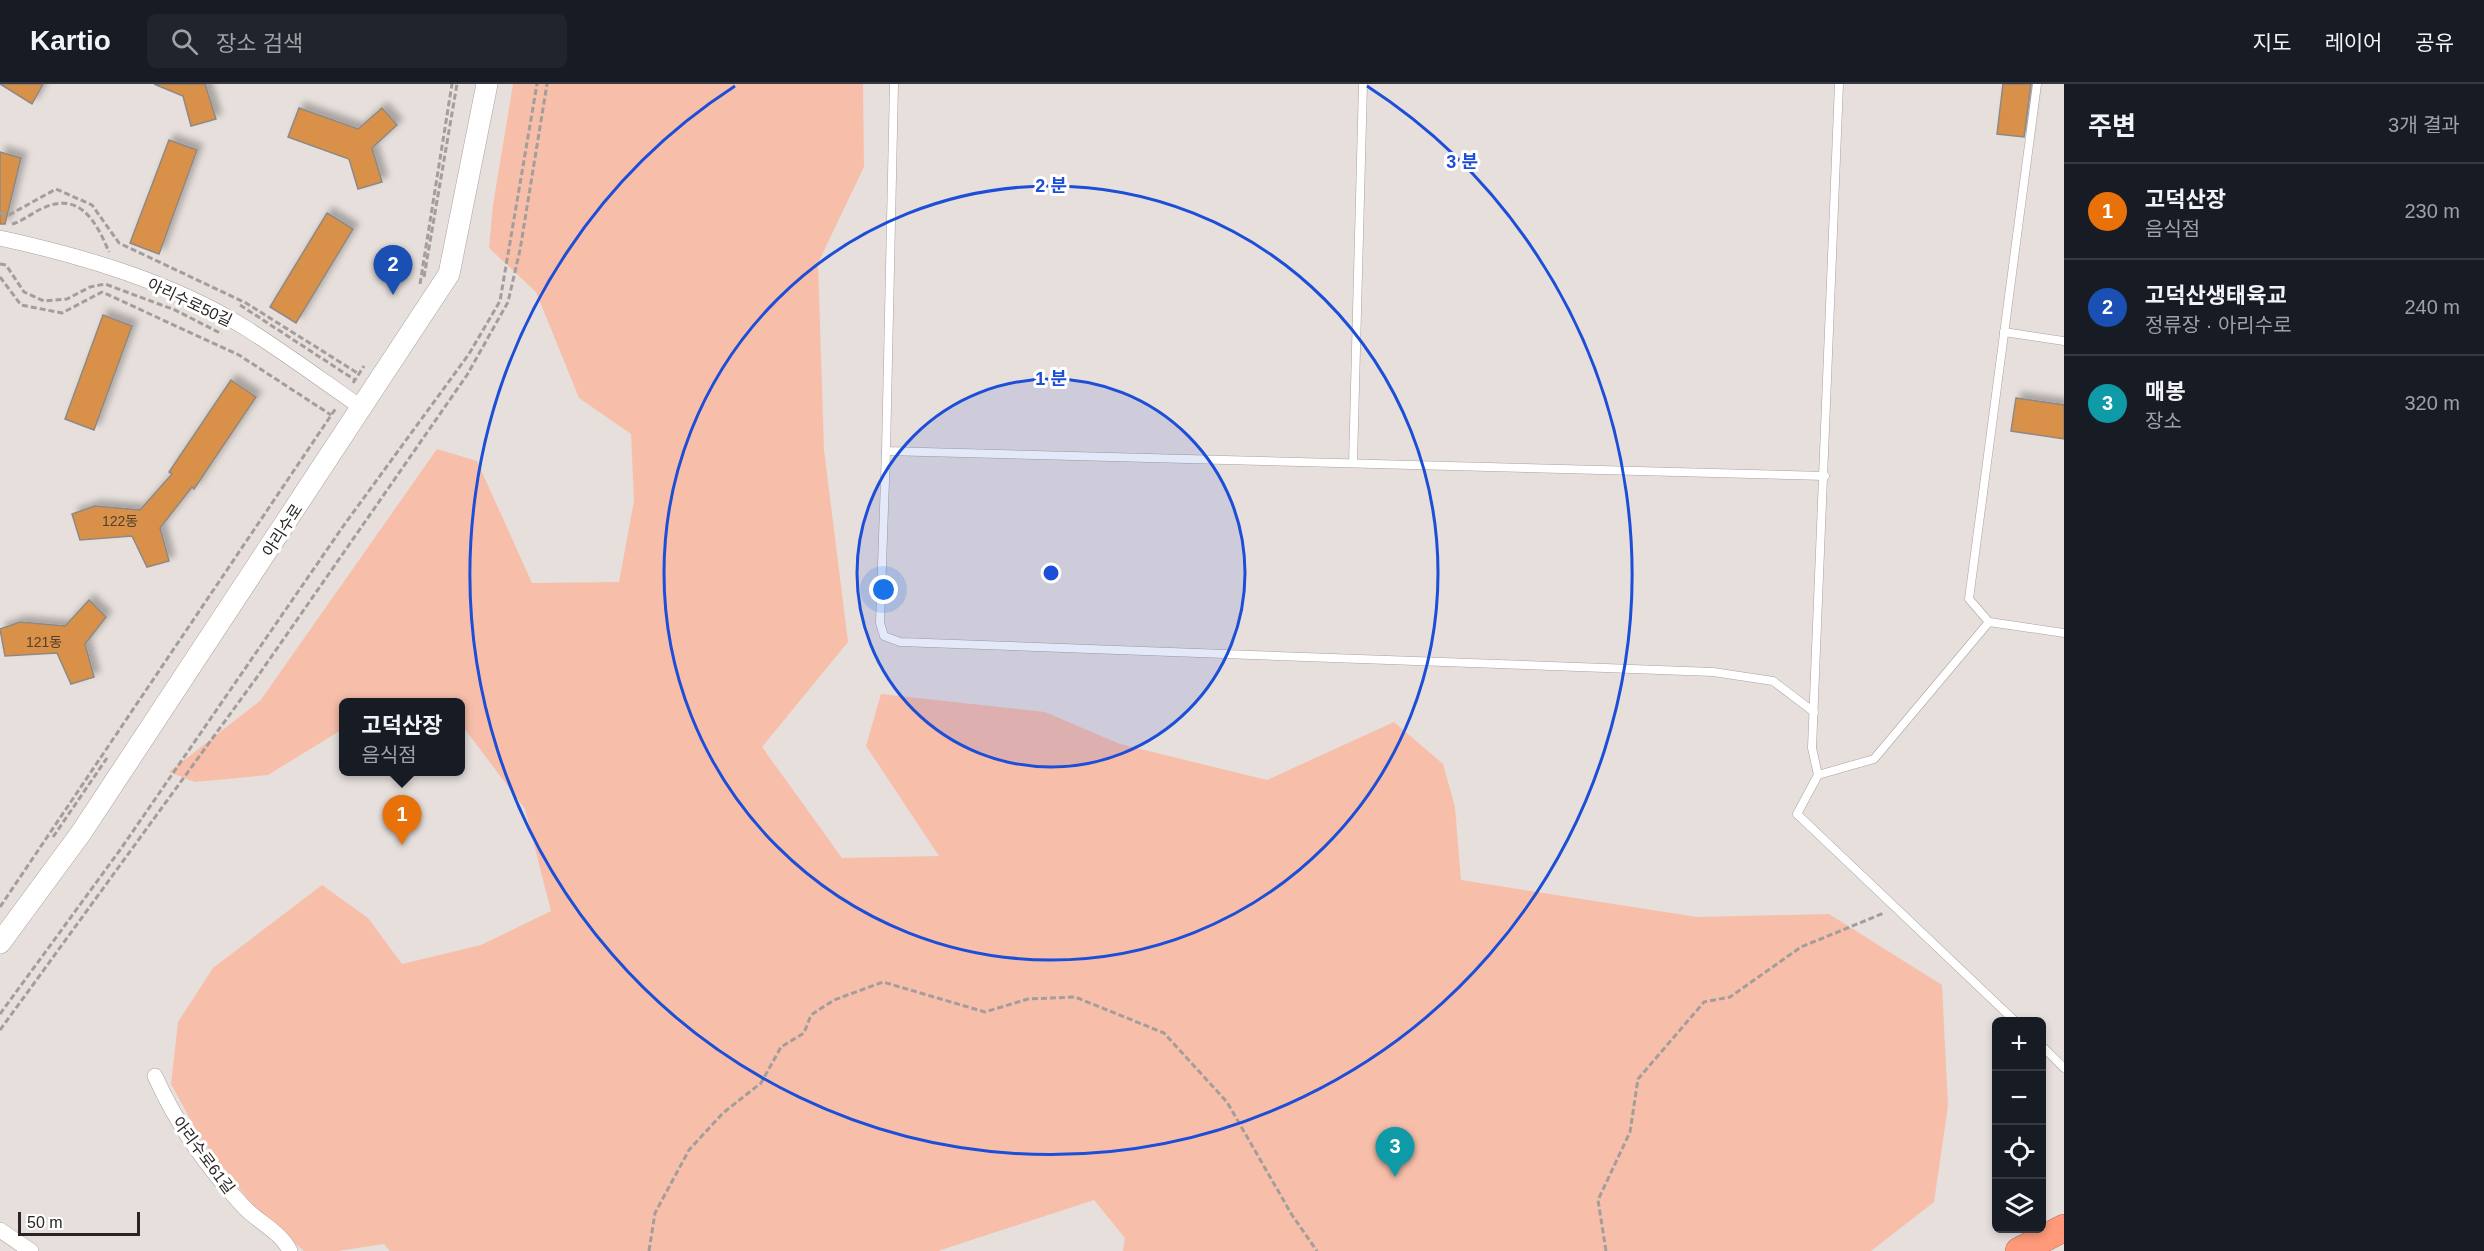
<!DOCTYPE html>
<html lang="ko">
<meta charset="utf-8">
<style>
body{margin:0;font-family:Helvetica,"Noto Sans KR",sans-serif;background:#20242c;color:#f1f3f6}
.controls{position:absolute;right:18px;bottom:18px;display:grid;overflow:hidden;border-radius:9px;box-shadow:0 3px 9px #0003}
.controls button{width:54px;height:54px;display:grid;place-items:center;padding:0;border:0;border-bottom:2px solid #363941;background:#171b24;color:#f1f3f6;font:30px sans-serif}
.scale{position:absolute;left:18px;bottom:15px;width:122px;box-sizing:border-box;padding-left:6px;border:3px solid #282524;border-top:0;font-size:16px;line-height:21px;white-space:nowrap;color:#282524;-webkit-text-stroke:4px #fff;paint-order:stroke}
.you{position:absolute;left:884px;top:506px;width:21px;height:21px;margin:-15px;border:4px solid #fff;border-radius:50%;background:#1a73e8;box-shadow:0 0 0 9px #1a73e833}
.badge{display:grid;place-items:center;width:39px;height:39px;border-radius:50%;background:#2563eb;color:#fff;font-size:20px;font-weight:700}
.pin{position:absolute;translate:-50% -50px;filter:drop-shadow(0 2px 3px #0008)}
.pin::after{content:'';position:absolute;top:32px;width:21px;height:18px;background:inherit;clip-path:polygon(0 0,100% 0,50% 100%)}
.popup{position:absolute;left:339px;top:614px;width:126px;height:78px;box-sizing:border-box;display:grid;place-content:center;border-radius:9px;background:#171b24;filter:drop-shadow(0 2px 4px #0005);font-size:20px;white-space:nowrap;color:#9ea1a6}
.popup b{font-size:22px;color:#f1f3f6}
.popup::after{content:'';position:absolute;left:50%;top:100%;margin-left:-12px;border:12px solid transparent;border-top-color:#171b24}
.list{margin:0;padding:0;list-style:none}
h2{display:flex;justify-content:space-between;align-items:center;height:78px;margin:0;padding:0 24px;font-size:26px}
h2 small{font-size:20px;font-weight:400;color:#9ea1a6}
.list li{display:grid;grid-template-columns:39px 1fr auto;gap:18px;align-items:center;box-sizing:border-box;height:96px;padding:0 24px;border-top:2px solid #363941}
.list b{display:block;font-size:22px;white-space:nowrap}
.list p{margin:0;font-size:20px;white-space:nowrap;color:#9ea1a6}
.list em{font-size:20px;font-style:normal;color:#9ea1a6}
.icon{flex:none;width:33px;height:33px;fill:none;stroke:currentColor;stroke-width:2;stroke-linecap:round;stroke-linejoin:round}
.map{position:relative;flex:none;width:2064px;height:1167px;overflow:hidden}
header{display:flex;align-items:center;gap:36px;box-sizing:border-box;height:84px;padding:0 30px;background:#171b24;border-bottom:2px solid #363941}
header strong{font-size:28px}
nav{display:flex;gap:33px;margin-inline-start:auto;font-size:21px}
.search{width:420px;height:54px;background:#20242c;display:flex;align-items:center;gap:15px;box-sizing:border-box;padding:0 21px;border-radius:9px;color:#9ea1a6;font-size:22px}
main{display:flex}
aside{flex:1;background:#171b24}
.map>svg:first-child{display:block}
.green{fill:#f7bfaa}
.building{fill:#d99049;stroke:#8e8984;stroke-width:1.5;filter:url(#shadow)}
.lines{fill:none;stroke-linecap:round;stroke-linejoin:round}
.lane-casing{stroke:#a9a29f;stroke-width:9}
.street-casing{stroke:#a9a29f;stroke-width:16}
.secondary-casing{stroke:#a9a29f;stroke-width:22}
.highway-casing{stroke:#b4705b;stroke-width:28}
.path{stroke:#a39d9b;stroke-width:3;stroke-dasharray:6 3;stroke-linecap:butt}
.lane{stroke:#fff;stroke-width:8}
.street{stroke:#fff;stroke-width:15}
.secondary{stroke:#fff;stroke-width:21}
.highway{stroke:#ff9979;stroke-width:27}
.ring{fill:none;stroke:#1d4ed8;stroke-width:3}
.labels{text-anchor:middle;stroke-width:6;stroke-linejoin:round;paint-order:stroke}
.number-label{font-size:14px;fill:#54402d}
.street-label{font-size:16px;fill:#282524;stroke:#fff}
.centre{fill:#1d4ed8;stroke:#fff;stroke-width:3}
.ring-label{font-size:18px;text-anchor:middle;font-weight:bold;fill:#1d4ed8;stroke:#fff;stroke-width:6;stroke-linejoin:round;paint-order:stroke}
</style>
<header>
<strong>Kartio</strong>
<div class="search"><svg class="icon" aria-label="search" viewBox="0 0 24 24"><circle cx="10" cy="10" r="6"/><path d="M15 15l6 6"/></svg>장소 검색</div>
<nav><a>지도</a><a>레이어</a><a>공유</a></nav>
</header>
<main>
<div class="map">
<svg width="2064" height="1167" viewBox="0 0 2064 1167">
<defs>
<filter id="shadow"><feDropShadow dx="5.5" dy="-5.5" stdDeviation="3" flood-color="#0004"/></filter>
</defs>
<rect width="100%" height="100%" fill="#e6dfdc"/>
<!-- green -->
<polygon class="green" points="513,0 863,0 864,83 818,179 824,366 848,558 762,663 842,774 939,772 866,662 881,610 1045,628 1120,660 1267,696 1394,638 1443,680 1455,723 1461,796 1697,833 1829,830 1942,901 1948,1022 1934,1118 1871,1167 1123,1167 1125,1154 1094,1116 938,1167 390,1167 384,1160 338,1167 304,1167 257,1127 201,1055 171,1000 178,938 213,884 322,801 368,834 402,880 481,861 551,827 525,725 461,640 460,618 344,618 343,645 268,691 195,698 169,688 260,617 437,365 477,377 532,499 619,498 634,417 631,350 579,314 536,208 489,164 493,121"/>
<!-- building -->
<g class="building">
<polygon points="0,0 43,0 32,20"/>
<polygon points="154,0 205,0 216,35 191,42 183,12"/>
<polygon points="2003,0 2031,0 2024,53 1997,50"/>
<polygon points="299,24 358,45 382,24 397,41 372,64 382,98 358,105 349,75 288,53"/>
<polygon points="169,56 197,66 159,170 130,159"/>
<polygon points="0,68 21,74 5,140 0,140"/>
<polygon points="327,129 353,145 296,239 270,223"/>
<polygon points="103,231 132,242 94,346 65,335"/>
<polygon points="231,296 256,313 194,405 192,403 160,444 169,477 147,483 132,452 80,456 72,430 95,422 140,426 172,390 169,388"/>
<polygon points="2016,314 2064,321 2064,355 2011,347"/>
<polygon points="89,516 106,533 85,560 94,593 71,600 57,569 5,572 0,545 20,538 65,542"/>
</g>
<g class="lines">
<defs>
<g id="lane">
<polyline points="894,0 886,367 1825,392"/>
<polyline points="2004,248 2064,257"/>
<polyline points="886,367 880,539 884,552 900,558 1713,588 1773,597 1814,628"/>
<polyline points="1353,379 1363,0"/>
<polyline points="1989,538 1969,515 2037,0"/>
<polyline points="1818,691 1812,664 1839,0"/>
<polyline points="2016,938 1797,730 1818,691 1874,675 1989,538 2064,549"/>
<polyline points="2042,962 2064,984"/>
</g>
<g id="street">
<path d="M0,154C83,172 171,198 244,243C284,268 323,297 362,324"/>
<path d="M155,992C177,1041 207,1084 244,1123C258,1138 281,1148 290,1167"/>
<polyline points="0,1146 31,1167"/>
</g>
<polyline id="secondary" points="0,859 81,749 449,190 487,0"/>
<polyline id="highway" points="2019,1167 2064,1144"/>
</defs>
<!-- lane casing -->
<use href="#lane" class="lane-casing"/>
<!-- street casing -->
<use href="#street" class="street-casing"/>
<!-- secondary casing -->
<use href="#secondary" class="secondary-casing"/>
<!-- highway casing -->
<use href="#highway" class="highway-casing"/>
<!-- path -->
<g class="path">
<polyline points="0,129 9,131 56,105 92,121 119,159 246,219 359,290"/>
<path d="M12,140C21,138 32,129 41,125C79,106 96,137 109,168"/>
<polyline points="0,180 6,181 24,208 44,217 67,215 90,203 105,200 175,226 222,250"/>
<polyline points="0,193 21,221 62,229 102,208 239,271 331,331"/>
<polyline points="424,193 457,0"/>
<polyline points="420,200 452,0"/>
<polyline points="240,221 355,296"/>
<polyline points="353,299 364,282"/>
<polyline points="53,753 107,674"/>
<polyline points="0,823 336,324"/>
<polyline points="0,930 120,766 344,441 469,270 500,217 537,0"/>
<polyline points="0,946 260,589 467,291 508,218 520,166 547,0"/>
<polyline points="649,1167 655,1129 689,1066 723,1029 761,999 781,963 804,949 811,931 834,916 883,898 985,928 1028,915 1075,913 1164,949 1227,1018 1292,1131 1317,1167"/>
<polyline points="1606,1167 1598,1116 1630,1048 1638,995 1704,918 1730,913 1801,863 1884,829"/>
</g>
<!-- lane -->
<use href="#lane" class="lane"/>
<!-- street -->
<use href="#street" class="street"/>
<!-- secondary -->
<use href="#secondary" class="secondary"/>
<!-- highway -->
<use href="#highway" class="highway"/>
</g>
<!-- distance rings -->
<circle cx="1051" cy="489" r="194" fill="#1d4ed8" fill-opacity=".12"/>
<g class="ring">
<circle cx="1051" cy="489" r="194"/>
<circle cx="1051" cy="489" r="387"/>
<path d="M1367 2A581 581 0 1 1 735 2"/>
</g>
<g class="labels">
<!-- number labels -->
<g class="number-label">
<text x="120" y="442">122동</text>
<text x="44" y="563">121동</text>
</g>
<!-- street labels -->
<g class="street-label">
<text transform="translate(190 218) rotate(25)" y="6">아리수로50길</text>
<text transform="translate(282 446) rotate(-57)" y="6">아리수로</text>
<text transform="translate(204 1071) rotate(53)" y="6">아리수로61길</text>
</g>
</g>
<circle cx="1051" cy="489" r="9" class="centre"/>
<g class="ring-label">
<text x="1462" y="84">3 분</text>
<text x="1051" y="108">2 분</text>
<text x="1051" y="301">1 분</text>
</g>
</svg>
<div class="controls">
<button>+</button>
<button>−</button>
<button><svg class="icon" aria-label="locate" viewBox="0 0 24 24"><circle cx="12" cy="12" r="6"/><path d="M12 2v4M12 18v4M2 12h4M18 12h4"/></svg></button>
<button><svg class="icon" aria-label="layers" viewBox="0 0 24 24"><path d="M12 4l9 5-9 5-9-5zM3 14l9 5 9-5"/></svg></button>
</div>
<div class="scale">50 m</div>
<div class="you"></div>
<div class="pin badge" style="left:402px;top:761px;background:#e8710a">1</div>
<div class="popup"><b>고덕산장</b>음식점</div>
<div class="pin badge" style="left:393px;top:211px;background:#1a4fb4">2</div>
<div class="pin badge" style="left:1395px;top:1093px;background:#0f9aa8">3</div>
</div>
<aside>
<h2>주변<small>3개 결과</small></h2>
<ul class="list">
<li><span class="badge" style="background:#e8710a">1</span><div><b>고덕산장</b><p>음식점</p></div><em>230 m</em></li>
<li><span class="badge" style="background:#1a4fb4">2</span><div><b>고덕산생태육교</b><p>정류장 · 아리수로</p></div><em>240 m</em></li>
<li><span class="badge" style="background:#0f9aa8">3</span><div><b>매봉</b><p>장소</p></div><em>320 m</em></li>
</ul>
</aside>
</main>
